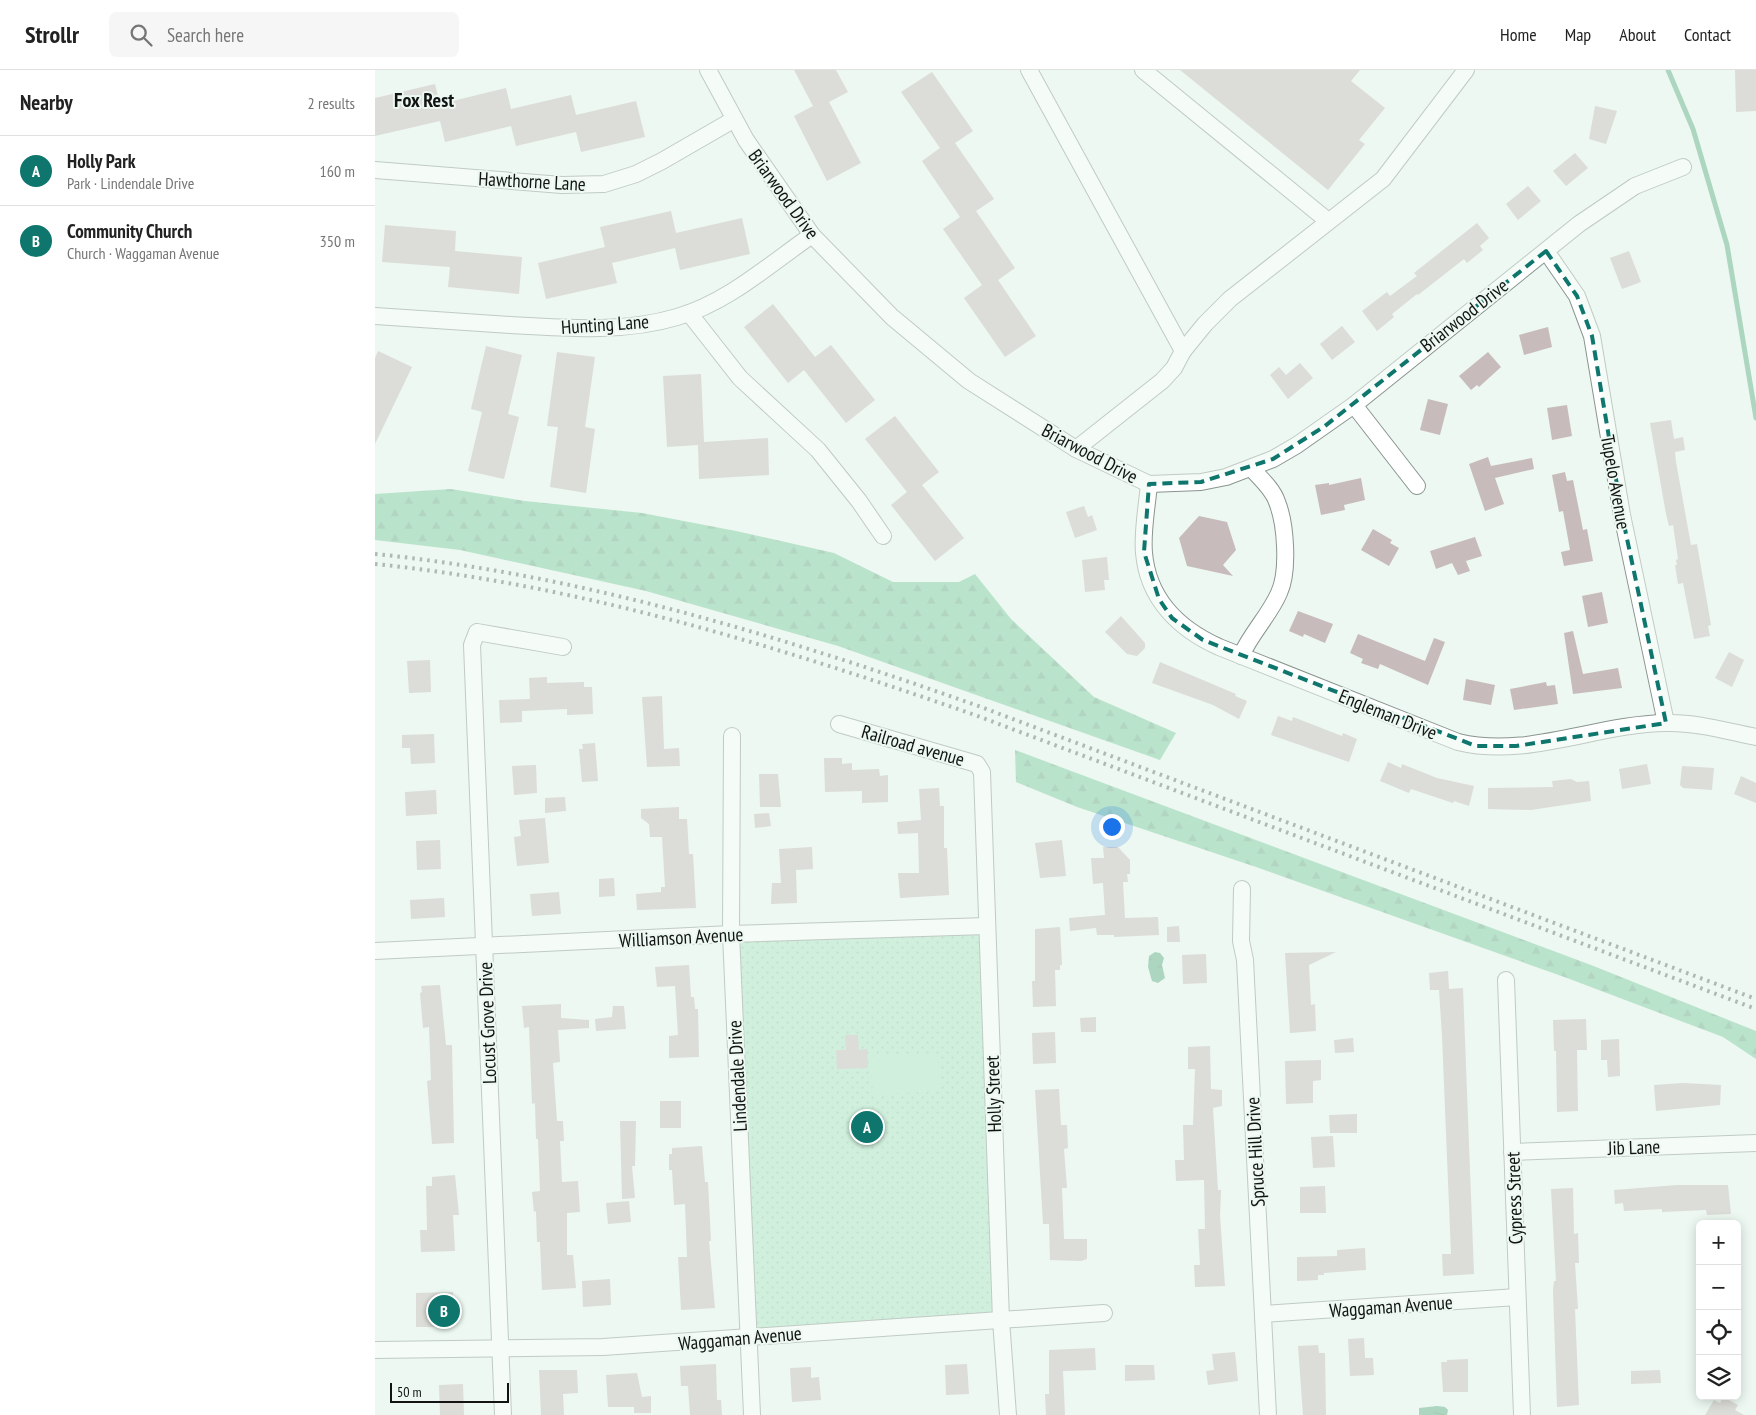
<!DOCTYPE html>
<meta charset="utf-8">
<style>
body{margin:0;font-family:"PT Sans Narrow",sans-serif;background:#f6f6f6;color:#222}
.controls{position:absolute;right:15px;bottom:15px;display:grid;overflow:hidden;border-radius:8px;box-shadow:0 2px 12px #0003}
.controls button{width:45px;height:45px;display:grid;place-items:center;padding:0;border:0;border-bottom:1px solid #e0e0e0;background:#fff;color:#222;font:25px sans-serif}
.scale{position:absolute;left:15px;bottom:12px;width:119px;box-sizing:border-box;padding-left:5px;border:2px solid #111412;border-top:0;font-size:14px;line-height:18px;white-space:nowrap;color:#111412;-webkit-text-stroke:4px #ecf8f1;paint-order:stroke}
.you{position:absolute;left:736px;top:756px;width:18px;height:18px;margin:-12px;border:4px solid #fff;border-radius:50%;background:#1a73e8;box-shadow:0 0 0 8px #1a73e833}
.badge{display:grid;place-items:center;width:32px;height:32px;border-radius:50%;background:#0f766e;color:#fff;font-size:16px;font-weight:700}
.pin{position:absolute;translate:-50% -50%;border:2px solid #fff;box-shadow:0 1px 5px #0006}
.list{margin:0;padding:0;list-style:none}
h2{display:flex;justify-content:space-between;align-items:center;height:65px;margin:0;padding:0 20px;font-size:21px}
h2 small{font-size:16px;font-weight:400;color:#767676}
.list li{display:grid;grid-template-columns:32px 1fr auto;gap:15px;align-items:center;box-sizing:border-box;height:70px;padding:0 20px;border-top:1px solid #e0e0e0}
.list b{display:block;font-size:19px;white-space:nowrap}
.list p{margin:0;font-size:16px;white-space:nowrap;color:#767676}
.list em{font-size:16px;font-style:normal;color:#767676}
.icon{flex:none;width:28px;height:28px;fill:none;stroke:currentColor;stroke-width:2;stroke-linecap:round;stroke-linejoin:round}
.map{position:relative;flex:none;width:1381px;height:1345px;overflow:hidden}
header{display:flex;align-items:center;gap:30px;box-sizing:border-box;height:70px;padding:0 25px;background:#fff;border-bottom:1px solid #e0e0e0}
header strong{font-size:24px}
nav{display:flex;gap:28px;margin-inline-start:auto;font-size:18px}
.search{width:350px;height:45px;background:#f6f6f6;display:flex;align-items:center;gap:12px;box-sizing:border-box;padding:0 18px;border-radius:8px;color:#767676;font-size:19px}
main{display:flex}
aside{flex:1;background:#fff}
.map>svg:first-child{display:block}
.grass{fill:url(#grass-dots)}
.forest{fill:url(#forest-firs)}
.garden{fill:#ade6c5}
.water{fill:url(#water-ripples)}
.lines{fill:none;stroke-linecap:round;stroke-linejoin:round}
.stream{stroke:#61ad85;stroke-width:5}
.building{fill:#c8bbbb}
.minor-casing{stroke:#8a958f;stroke-width:18}
.minor{stroke:#fff;stroke-width:16}
.rail{stroke:#656b67;stroke-width:4;stroke-dasharray:2.5 5;stroke-linecap:butt}
.marked{fill:none;stroke:#0f766e;stroke-width:4;stroke-dasharray:10 6;stroke-linejoin:round}
.labels{text-anchor:middle;stroke-width:4;stroke-linejoin:round;paint-order:stroke}
.street-label{font-size:19px;fill:#111412;stroke:#ecf8f1}
.neighbourhood-label{font-size:20px;font-weight:bold;fill:#111412;stroke:#ecf8f1}
</style>
<header>
<strong>Strollr</strong>
<div class="search"><svg class="icon" aria-label="search" viewBox="0 0 24 24"><circle cx="10" cy="10" r="6"/><path d="M15 15l6 6"/></svg>Search here</div>
<nav><a>Home</a><a>Map</a><a>About</a><a>Contact</a></nav>
</header>
<main>
<aside>
<h2>Nearby<small>2 results</small></h2>
<ul class="list">
<li><span class="badge">A</span><div><b>Holly Park</b><p>Park · Lindendale Drive</p></div><em>160 m</em></li>
<li><span class="badge">B</span><div><b>Community Church</b><p>Church · Waggaman Avenue</p></div><em>350 m</em></li>
</ul>
</aside>
<div class="map">
<svg width="1381" height="1345" viewBox="0 0 1381 1345">
<defs>
<pattern id="grass-dots" width="8" height="8" patternUnits="userSpaceOnUse" patternTransform="scale(1.25)"><rect width="8" height="8" fill="#ade6c5"/><path d="M2 2h.1M6 6h.1" fill="none" stroke="#94c4a8" stroke-width="1.8" stroke-linecap="round"/></pattern>
<pattern id="forest-firs" width="22" height="20" patternUnits="userSpaceOnUse" patternTransform="scale(1.25)"><rect width="22" height="20" fill="#7dc9a0"/><path d="M5 1l3.5 6h-7zM16 11l3.5 6h-7z" fill="#6bac89"/></pattern>
<pattern id="water-ripples" width="26" height="14" patternUnits="userSpaceOnUse" patternTransform="scale(1.25)"><rect width="26" height="14" fill="#61ad85"/><path d="M2 4q2-2 4 0t4 0M15 11q2-2 4 0t4 0" fill="none" stroke="#4f8c6b"/></pattern>
</defs>
<rect width="100%" height="100%" fill="#ecf8f1"/>
<!-- grass -->
<polygon class="grass" points="612,856 626,1250 374,1268 356,864"/>
<!-- forest -->
<g class="forest">
<polygon points="76,419 150,431 267,443 361,461 459,483 518,512 584,512 600,504 636,549 719,627 801,663 785,690 463,576 271,521 85,480 0,470 0,424"/>
<polygon points="640,680 1216,895 1381,961 1381,989 1348,967 1192,908 881,797 702,737 641,712"/>
</g>
<!-- garden -->
<polygon class="garden" points="562,983 566,1021 498,1024 495,987"/>
<!-- water -->
<g class="water">
<polygon points="780,882 785,883 789,888 787,895 790,908 783,913 777,911 773,897 774,886"/>
<polygon points="1062,1336 1070,1337 1073,1340 1072,1345 1044,1345 1044,1338"/>
</g>
<g class="lines">
<!-- stream -->
<polyline class="stream" points="1293,0 1318,59 1352,175 1381,348"/>
</g>
<!-- building -->
<g class="building">
<polygon points="419,0 461,0 473,22 454,32 486,93 452,111 419,46 438,36"/>
<polygon points="805,0 985,0 976,11 1010,38 984,70 990,74 953,120"/>
<polygon points="1360,0 1381,0 1381,41 1361,42"/>
<polygon points="557,2 598,61 580,73 619,129 601,141 640,198 623,210 661,266 630,287 589,228 607,215 568,159 585,147 547,91 565,78 526,22"/>
<polygon points="60,14 65,34 131,18 136,39 196,25 201,45 261,31 270,67 206,82 201,62 141,76 136,56 70,72 65,51 0,66 0,28"/>
<polygon points="1220,36 1242,41 1231,74 1214,69"/>
<polygon points="1200,83 1213,98 1191,116 1178,101"/>
<polygon points="1153,116 1166,131 1143,150 1131,134"/>
<polygon points="296,141 301,163 367,148 375,184 305,200 300,178 237,193 242,213 171,229 163,193 230,177 225,157"/>
<polygon points="1102,153 1114,168 1105,176 1108,180 1092,193 1089,189 1043,225 1042,224 1017,244 1019,247 1002,261 987,241 1012,222 1015,226 1042,206 1039,203"/>
<polygon points="10,155 81,161 80,181 147,187 144,224 73,217 75,197 7,192"/>
<polygon points="1254,181 1266,212 1247,219 1235,188"/>
<polygon points="398,234 440,287 456,275 500,330 471,353 429,300 413,313 369,257"/>
<polygon points="967,256 980,272 957,290 945,274"/>
<polygon points="1173,257 1177,277 1149,285 1144,265"/>
<polygon points="111,276 147,285 133,344 144,347 129,409 93,401 107,342 96,339"/>
<polygon points="3,281 37,297 0,374 0,288"/>
<polygon points="182,282 220,287 210,357 220,359 211,423 175,417 183,357 172,356"/>
<polygon points="1113,282 1126,297 1104,317 1102,315 1096,320 1084,306"/>
<polygon points="925,293 938,308 913,329 895,305 904,297 911,305"/>
<polygon points="326,304 329,372 393,368 394,405 324,409 323,375 292,377 288,306"/>
<polygon points="1053,329 1073,334 1065,365 1045,360"/>
<polygon points="1192,335 1197,366 1177,370 1172,338"/>
<polygon points="520,346 564,402 547,415 589,468 560,491 516,435 532,422 490,369"/>
<polygon points="1296,350 1299,369 1308,367 1310,380 1300,382 1301,392 1316,475 1322,474 1336,555 1333,556 1335,566 1319,569 1308,513 1303,514 1300,495 1302,495 1301,490 1303,489 1298,455 1294,456 1291,444 1275,353"/>
<polygon points="1113,387 1116,396 1157,388 1159,399 1120,408 1129,434 1110,441 1094,394"/>
<polygon points="1190,402 1192,411 1198,410 1208,460 1212,459 1218,491 1189,496 1186,482 1195,480 1188,441 1184,442 1177,405"/>
<polygon points="986,408 990,430 969,435 970,440 946,445 940,415 954,413 954,415"/>
<polygon points="709,436 713,447 717,445 722,460 700,468 691,442"/>
<polygon points="824,446 852,452 861,480 848,495 858,506 812,496 804,468"/>
<polygon points="998,459 1017,470 1015,473 1024,478 1014,496 986,480"/>
<polygon points="1100,467 1107,486 1091,491 1095,501 1083,505 1077,493 1061,499 1055,481"/>
<polygon points="732,487 734,510 729,510 730,520 710,522 707,490"/>
<polygon points="1227,522 1233,553 1213,557 1207,526"/>
<polygon points="923,541 958,554 950,573 929,564 928,567 914,561"/>
<polygon points="746,546 770,573 770,578 762,586 752,584 730,562"/>
<polygon points="1198,561 1208,604 1243,598 1247,618 1198,624 1189,563"/>
<polygon points="983,564 1050,591 1059,568 1070,572 1053,615 1005,594 1003,599 986,593 988,589 975,583"/>
<polygon points="1354,582 1369,590 1357,617 1340,608"/>
<polygon points="55,590 56,622 34,623 32,591"/>
<polygon points="785,592 861,624 860,626 872,631 864,649 838,635 777,613"/>
<polygon points="172,607 172,613 209,612 209,617 217,617 218,644 192,645 192,639 147,641 147,652 125,653 124,630 155,629 154,608"/>
<polygon points="1091,609 1120,615 1116,635 1088,630"/>
<polygon points="1171,612 1172,616 1180,615 1183,634 1139,640 1135,619"/>
<polygon points="287,626 289,679 304,678 305,696 272,697 267,627"/>
<polygon points="903,646 917,651 918,647 967,666 968,663 982,669 974,692 896,665"/>
<polygon points="59,664 60,693 36,694 35,678 27,678 27,665"/>
<polygon points="220,673 223,711 207,712 204,679 208,679 207,674"/>
<polygon points="449,688 467,688 467,694 477,693 477,700 504,699 505,706 513,705 513,732 487,733 487,721 450,722"/>
<polygon points="1013,692 1026,698 1027,694 1062,708 1099,716 1094,736 1079,731 1078,733 1036,719 1034,723 1005,711"/>
<polygon points="1272,694 1276,714 1247,719 1244,699"/>
<polygon points="161,695 162,723 139,725 137,696"/>
<polygon points="1307,696 1339,698 1337,720 1308,718 1305,715"/>
<polygon points="384,704 403,704 406,737 385,737"/>
<polygon points="1366,706 1381,713 1381,733 1359,724"/>
<polygon points="1196,709 1202,712 1214,711 1216,731 1156,740 1113,739 1113,718 1178,717 1177,711"/>
<polygon points="564,718 565,736 569,736 569,778 572,778 574,825 525,828 523,803 544,803 543,763 523,764 522,752 546,750 544,719"/>
<polygon points="61,720 62,744 31,746 30,722"/>
<polygon points="190,727 191,741 170,743 170,728"/>
<polygon points="304,737 304,749 312,749 314,784 318,784 321,838 262,840 261,824 286,822 286,817 290,817 287,767 275,767 274,754 266,748 266,739"/>
<polygon points="394,743 396,756 380,758 379,744"/>
<polygon points="170,748 174,793 142,796 139,767 146,766 144,750"/>
<polygon points="65,770 66,799 42,800 41,771"/>
<polygon points="687,770 691,806 665,808 660,773"/>
<polygon points="437,777 438,799 421,800 422,833 396,834 397,813 406,813 404,779"/>
<polygon points="728,777 743,777 755,790 755,804 752,804 753,812 748,812 750,848 783,847 784,865 739,867 739,865 722,865 721,858 695,861 694,848 730,845 728,813 718,814 716,788 729,788"/>
<polygon points="239,808 240,826 224,827 224,809"/>
<polygon points="184,822 186,844 157,846 155,824"/>
<polygon points="69,828 70,847 36,849 35,830"/>
<polygon points="804,856 805,872 792,872 792,857"/>
<polygon points="685,857 687,895 685,895 685,900 680,900 681,936 658,937 657,911 660,911 660,859"/>
<polygon points="961,882 934,895 936,935 940,934 941,961 915,963 910,883"/>
<polygon points="831,884 832,913 808,914 807,885"/>
<polygon points="314,895 316,927 319,927 320,939 323,939 324,987 294,988 294,966 303,965 300,916 282,917 280,897"/>
<polygon points="1073,901 1074,919 1088,918 1099,1204 1068,1206 1067,1184 1076,1184 1067,966 1064,920 1055,920 1054,903"/>
<polygon points="65,915 71,975 77,975 79,1073 57,1074 52,1011 56,1010 54,957 48,958 45,923 47,922 46,916"/>
<polygon points="186,934 186,948 214,950 214,958 183,960 185,992 178,993 182,1051 188,1051 189,1071 185,1071 187,1112 203,1111 205,1142 192,1143 192,1185 198,1185 201,1218 167,1220 165,1172 162,1172 161,1141 159,1142 157,1122 165,1121 163,1069 161,1069 160,1033 157,1034 154,957 149,958 147,936"/>
<polygon points="238,936 249,936 251,959 221,961 220,949 237,947"/>
<polygon points="721,947 721,962 706,962 705,948"/>
<polygon points="1211,949 1212,980 1202,980 1203,1041 1182,1042 1181,981 1179,981 1178,950"/>
<polygon points="680,962 681,993 658,994 657,963"/>
<polygon points="470,965 483,965 484,980 492,979 493,998 462,999 461,980 471,980"/>
<polygon points="978,968 979,982 960,983 959,970"/>
<polygon points="1244,969 1245,1006 1233,1007 1232,990 1226,990 1226,970"/>
<polygon points="835,976 836,1019 847,1020 847,1036 838,1038 843,1120 846,1120 845,1146 850,1216 820,1217 819,1195 825,1195 823,1159 830,1159 829,1110 801,1111 800,1090 809,1090 808,1055 818,1055 820,999 813,999 813,977"/>
<polygon points="946,990 946,1010 938,1011 938,1033 911,1034 910,991"/>
<polygon points="1308,1013 1346,1015 1345,1035 1281,1041 1279,1015"/>
<polygon points="684,1019 686,1055 692,1055 693,1078 689,1079 692,1118 687,1118 689,1169 712,1169 712,1189 706,1191 675,1190 674,1154 668,1154 660,1020"/>
<rect x="285" y="1031" width="21" height="27"/>
<polygon points="982,1044 982,1063 955,1063 954,1045"/>
<polygon points="245,1051 261,1051 260,1096 257,1096 260,1128 247,1129"/>
<polygon points="958,1066 960,1097 938,1098 936,1067"/>
<polygon points="327,1076 330,1112 333,1112 336,1171 334,1171 340,1238 306,1240 303,1187 312,1187 310,1134 299,1135 297,1100 294,1100 294,1084 297,1084 297,1078"/>
<polygon points="80,1105 84,1145 78,1145 80,1181 46,1182 45,1160 52,1160 51,1116 57,1116 57,1107"/>
<polygon points="1302,1115 1353,1115 1356,1144 1332,1145 1331,1140 1287,1142 1287,1139 1249,1141 1248,1133 1240,1134 1239,1120"/>
<polygon points="950,1116 951,1143 925,1143 925,1117"/>
<polygon points="1198,1118 1199,1164 1203,1163 1204,1193 1200,1193 1203,1239 1200,1239 1204,1335 1182,1337 1178,1220 1179,1211 1181,1211 1176,1119"/>
<polygon points="254,1131 256,1152 233,1154 231,1133"/>
<polygon points="990,1178 991,1200 949,1203 949,1205 943,1205 943,1210 922,1211 922,1187 962,1186 962,1180"/>
<polygon points="235,1209 236,1235 208,1237 207,1211"/>
<polygon points="78,1222 78,1257 41,1257 41,1223"/>
<polygon points="989,1268 990,1288 998,1288 999,1305 975,1306 973,1269"/>
<polygon points="943,1275 944,1283 950,1283 951,1345 928,1345 923,1276"/>
<polygon points="720,1278 721,1300 688,1301 690,1345 671,1345 670,1324 674,1324 674,1280"/>
<polygon points="860,1282 863,1311 833,1315 831,1301 839,1300 837,1284"/>
<polygon points="1093,1289 1093,1322 1068,1322 1066,1292 1072,1292 1072,1290"/>
<polygon points="341,1294 342,1330 346,1330 347,1345 315,1345 313,1316 306,1316 305,1296"/>
<polygon points="592,1294 594,1324 571,1325 570,1295"/>
<polygon points="750,1295 779,1295 780,1310 750,1311"/>
<polygon points="436,1297 436,1308 444,1307 446,1330 417,1332 415,1298"/>
<polygon points="164,1300 202,1300 203,1323 188,1324 189,1345 166,1345"/>
<polygon points="1285,1300 1286,1313 1256,1314 1256,1301"/>
<polygon points="262,1303 267,1327 276,1326 276,1343 259,1343 259,1337 233,1337 231,1305"/>
<polygon points="88,1314 89,1345 65,1345 64,1315"/>
<polygon points="1348,1327 1363,1335 1360,1340 1369,1345 1330,1345 1339,1330 1345,1333"/>
</g>
<g class="lines">
<defs>
<g id="minor">
<polyline points="333,0 371,70 437,165 517,247 594,311 701,379 774,414 826,412 851,407 898,389 922,375 979,335 1204,154 1260,116 1308,97"/>
<polyline points="654,0 808,281 799,298 787,311 701,379"/>
<polyline points="768,0 953,151"/>
<polyline points="0,100 187,115 229,114 261,104 287,91 358,50"/>
<polyline points="1171,181 1202,226 1217,266 1247,445 1291,653"/>
<polyline points="314,243 365,308 443,380 484,431 508,466"/>
<path d="M0,246C45,249 91,252 136,255C190,258 249,263 302,247C352,233 395,194 437,165"/>
<polyline points="808,281 830,254 855,229 1008,109 1091,0"/>
<polyline points="979,335 1042,416"/>
<path d="M774,414C772,437 767,461 769,483C773,529 804,559 844,577L1083,672C1152,689 1221,654 1291,653C1321,652 1351,661 1381,667"/>
<path d="M866,586C876,563 894,546 904,523C914,502 911,454 902,432C898,419 885,408 876,398"/>
<polyline points="464,654 602,694 607,702 626,1250 633,1345"/>
<polyline points="357,666 356,864 377,1345"/>
<polyline points="867,819 866,871 870,890 893,1345"/>
<polyline points="0,881 356,864 612,856"/>
<polyline points="1131,910 1147,1345"/>
<polyline points="1137,1082 1381,1073"/>
<polyline points="889,1244 1142,1227"/>
<polyline points="0,1280 228,1277 729,1243"/>
<polyline points="128,1345 97,575 102,562 188,577"/>
</g>
</defs>
<!-- minor casing -->
<use href="#minor" class="minor-casing"/>
<!-- minor -->
<use href="#minor" class="minor"/>
<!-- rail -->
<g class="rail">
<path d="M0,484C208,505 409,567 606,637L1381,929"/>
<path d="M0,494C206,515 405,577 600,645L1381,939"/>
</g>
</g>
<!-- marked area -->
<path d="M0 0H1381V1345H0ZM1171,181L1202,226L1217,266L1247,445L1291,653L1141,676H1101L828,570L797,548L784,529L769,482L774,414L826,412L898,389L950,356Z" fill="#ecf8f1" fill-opacity=".55" fill-rule="evenodd"/>
<path class="marked" d="M1171,181L1202,226L1217,266L1247,445L1291,653L1141,676H1101L828,570L797,548L784,529L769,482L774,414L826,412L898,389L950,356Z"/>
<g class="labels">
<!-- street labels -->
<g class="street-label">
<text transform="translate(157 111) rotate(3)" y="7">Hawthorne Lane</text>
<text transform="translate(409 124) rotate(54)" y="7">Briarwood Drive</text>
<text transform="translate(1089 245) rotate(-38)" y="7">Briarwood Drive</text>
<text transform="translate(230 254) rotate(-4)" y="7">Hunting Lane</text>
<text transform="translate(715 383) rotate(28)" y="7">Briarwood Drive</text>
<text transform="translate(1241 412) rotate(80)" y="7">Tupelo Avenue</text>
<text transform="translate(1013 644) rotate(22)" y="7">Engleman Drive</text>
<text transform="translate(538 675) rotate(16)" y="7">Railroad avenue</text>
<text transform="translate(306 867) rotate(-3)" y="7">Williamson Avenue</text>
<text transform="translate(112 953) rotate(-92)" y="7">Locust Grove Drive</text>
<text transform="translate(362 1006) rotate(-93)" y="7">Lindendale Drive</text>
<text transform="translate(618 1024) rotate(-92)" y="7">Holly Street</text>
<text transform="translate(1259 1077) rotate(-2)" y="7">Jib Lane</text>
<text transform="translate(880 1082) rotate(-93)" y="7">Spruce Hill Drive</text>
<text transform="translate(1139 1128) rotate(-92)" y="7">Cypress Street</text>
<text transform="translate(1016 1236) rotate(-4)" y="7">Waggaman Avenue</text>
<text transform="translate(365 1268) rotate(-5)" y="7">Waggaman Avenue</text>
</g>
<!-- neighbourhood labels -->
<g class="neighbourhood-label">
<text x="49" y="37">Fox Rest</text>
</g>
</g>
</svg>
<div class="controls">
<button>+</button>
<button>−</button>
<button><svg class="icon" aria-label="locate" viewBox="0 0 24 24"><circle cx="12" cy="12" r="6"/><path d="M12 2v4M12 18v4M2 12h4M18 12h4"/></svg></button>
<button><svg class="icon" aria-label="layers" viewBox="0 0 24 24"><path d="M12 4l9 5-9 5-9-5zM3 14l9 5 9-5"/></svg></button>
</div>
<div class="scale">50 m</div>
<div class="you"></div>
<div class="pin badge" style="left:492px;top:1057px">A</div>
<div class="pin badge" style="left:69px;top:1241px">B</div>
</div>
</main>
